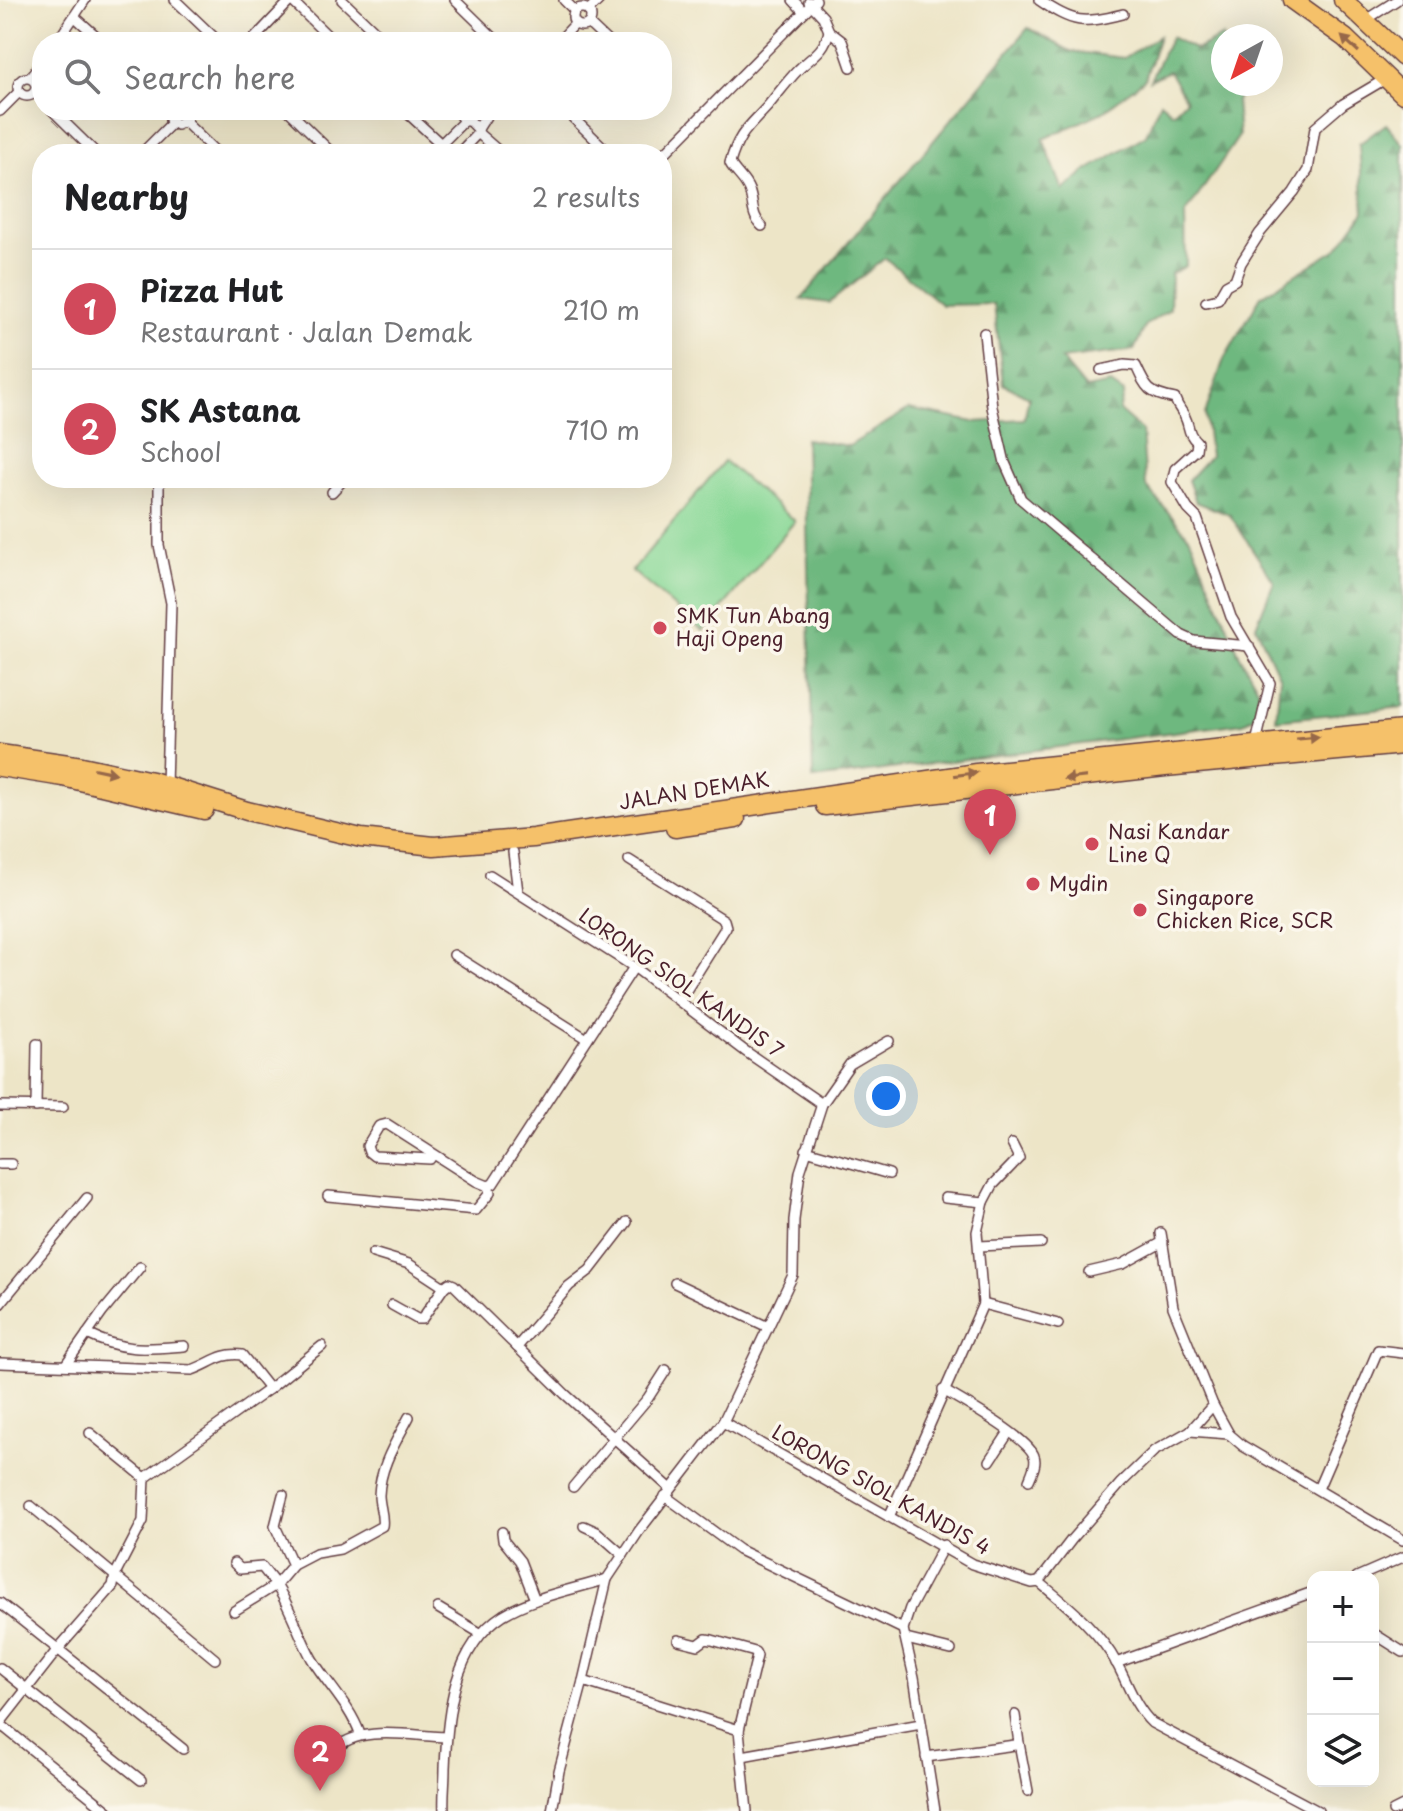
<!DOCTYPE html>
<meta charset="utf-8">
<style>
body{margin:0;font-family:"Playpen Sans",sans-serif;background:#f2f2f2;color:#202124}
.controls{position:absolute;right:24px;bottom:24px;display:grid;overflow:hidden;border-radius:16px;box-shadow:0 8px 32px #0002}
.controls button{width:72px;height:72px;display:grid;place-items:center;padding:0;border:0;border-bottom:2px solid #e0e0e0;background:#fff;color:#202124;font:40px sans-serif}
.compass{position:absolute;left:1211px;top:24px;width:72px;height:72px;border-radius:50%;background:#fff;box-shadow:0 8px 32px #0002;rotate:220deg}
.you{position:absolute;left:886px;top:1096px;width:28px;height:28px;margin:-20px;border:6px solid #fff;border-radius:50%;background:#1a73e8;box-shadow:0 0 0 12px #1a73e833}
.badge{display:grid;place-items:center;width:52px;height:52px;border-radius:50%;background:#d1495b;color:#fff;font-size:26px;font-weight:700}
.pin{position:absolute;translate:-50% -66px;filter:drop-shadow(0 2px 4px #0008)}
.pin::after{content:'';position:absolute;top:42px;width:28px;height:24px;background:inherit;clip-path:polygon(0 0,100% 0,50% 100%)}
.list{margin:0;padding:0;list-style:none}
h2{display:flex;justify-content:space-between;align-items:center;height:104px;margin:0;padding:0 32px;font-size:34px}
h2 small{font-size:26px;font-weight:400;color:#757577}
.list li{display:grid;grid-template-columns:52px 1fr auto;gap:24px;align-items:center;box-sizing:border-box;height:120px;padding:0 32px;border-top:2px solid #e0e0e0}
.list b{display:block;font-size:30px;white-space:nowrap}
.list p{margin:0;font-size:26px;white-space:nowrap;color:#757577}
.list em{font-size:26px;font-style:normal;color:#757577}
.icon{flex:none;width:44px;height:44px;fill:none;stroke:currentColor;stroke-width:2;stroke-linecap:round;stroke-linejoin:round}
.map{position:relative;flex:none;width:1403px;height:1811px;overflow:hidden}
.search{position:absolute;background:#fff;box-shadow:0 8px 32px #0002;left:32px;top:32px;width:640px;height:88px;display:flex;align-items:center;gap:20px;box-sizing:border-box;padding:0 28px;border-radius:32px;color:#757577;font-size:30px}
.panel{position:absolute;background:#fff;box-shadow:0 8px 32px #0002;left:32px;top:144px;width:640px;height:344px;border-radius:32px}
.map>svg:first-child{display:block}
.forest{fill:url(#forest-firs);stroke:#5c6c55;stroke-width:2}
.pitch{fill:#89d896;stroke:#6a7c60;stroke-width:2}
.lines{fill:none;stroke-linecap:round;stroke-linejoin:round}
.street-casing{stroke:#623d42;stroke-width:12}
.highway-casing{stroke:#623d42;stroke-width:21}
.street{stroke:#fff;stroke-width:9}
.highway{stroke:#f5c16b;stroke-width:18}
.oneway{fill:#976848}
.poi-dot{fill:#d1495b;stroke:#fbf7ec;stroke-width:3}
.labels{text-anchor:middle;stroke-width:7;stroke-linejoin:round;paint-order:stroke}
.poi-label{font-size:20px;fill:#4a1f2b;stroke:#fbf7ec;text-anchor:start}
.street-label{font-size:20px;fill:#4a1f2b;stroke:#fbf7ec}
</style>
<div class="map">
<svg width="1403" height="1811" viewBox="0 0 1403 1811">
<defs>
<pattern id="forest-firs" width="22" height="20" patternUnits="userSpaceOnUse" patternTransform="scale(2)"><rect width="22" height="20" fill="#6eb87f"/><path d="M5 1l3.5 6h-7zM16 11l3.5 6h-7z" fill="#5c9568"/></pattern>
</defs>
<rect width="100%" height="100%" fill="#fbf7ec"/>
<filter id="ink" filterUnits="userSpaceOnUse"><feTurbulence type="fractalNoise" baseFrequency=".0125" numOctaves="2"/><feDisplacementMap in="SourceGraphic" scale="16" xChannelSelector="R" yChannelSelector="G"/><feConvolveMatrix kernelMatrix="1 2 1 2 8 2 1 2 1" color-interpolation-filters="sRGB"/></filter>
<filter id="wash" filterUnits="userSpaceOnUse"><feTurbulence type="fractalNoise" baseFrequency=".006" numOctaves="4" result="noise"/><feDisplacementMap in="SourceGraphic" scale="32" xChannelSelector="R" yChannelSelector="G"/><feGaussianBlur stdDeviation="1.8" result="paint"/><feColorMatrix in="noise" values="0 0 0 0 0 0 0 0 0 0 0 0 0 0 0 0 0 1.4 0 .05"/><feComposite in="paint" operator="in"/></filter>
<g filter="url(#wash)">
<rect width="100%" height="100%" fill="#ede5c7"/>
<!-- forest -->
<g class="forest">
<polygon points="1028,28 1070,51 1124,58 1159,36 1145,79 1103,112 1043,139 1063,190 1085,172 1146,135 1160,102 1173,113 1186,100 1169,71 1150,80 1171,37 1196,50 1223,36 1223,84 1247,84 1236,101 1239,136 1185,215 1186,266 1171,274 1170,309 1146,325 1134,350 1061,359 1086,389 1111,384 1124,393 1119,411 1142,431 1146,486 1190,538 1240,656 1259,690 1255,717 1243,723 813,779 805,439 849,446 909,409 974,422 1024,419 1029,397 1003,384 994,304 942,305 885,258 829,303 801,299"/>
<polygon points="1386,124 1403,144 1403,707 1276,720 1280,678 1256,626 1274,582 1230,515 1196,502 1188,480 1210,456 1205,414 1224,359 1261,296 1337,249 1364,212 1359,144"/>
</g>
<!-- pitch -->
<polygon class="pitch" points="724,461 795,521 703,631 632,571"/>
</g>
<g filter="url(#ink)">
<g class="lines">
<defs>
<g id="street">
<polyline points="175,0 219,42"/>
<polyline points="291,0 334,42"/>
<polyline points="342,0 386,42"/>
<polyline points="455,0 498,42"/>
<polyline points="564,0 575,11"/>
<polyline points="793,0 804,12"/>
<path d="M1039,0C1074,24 1083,24 1123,14"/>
<polyline points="809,2 823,17 829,31 842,41 851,67"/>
<circle cx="582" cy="17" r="9"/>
<polyline points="588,11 599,0"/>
<polyline points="75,17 103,42"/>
<polyline points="1364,21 1397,0"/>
<polyline points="589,24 608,42"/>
<polyline points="57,42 85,0"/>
<polyline points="251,42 291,0"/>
<polyline points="558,42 575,24"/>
<circle cx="27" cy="87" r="9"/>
<polyline points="30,78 42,62"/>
<polyline points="52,110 97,154"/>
<polyline points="171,110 170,120 177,125 187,120 185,110"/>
<polyline points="288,110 333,154"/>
<polyline points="404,110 441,144"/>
<polyline points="456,110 464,121"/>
<polyline points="565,110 604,148"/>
<polyline points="0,111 19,92"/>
<polyline points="185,122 218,154"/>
<polyline points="478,129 490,110"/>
<polyline points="478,133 502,154"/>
<polyline points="441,144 464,121 470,121 478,129 478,133 458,154"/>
<polyline points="141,154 172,123"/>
<polyline points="662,156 816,0"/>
<path d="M762,226C751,216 754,203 749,190C745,179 735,173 730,163C739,133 747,129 767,107C778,94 787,81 799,69C813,56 825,50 829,31"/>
<polyline points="1206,302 1218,299 1226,285 1235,280 1241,263 1260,233 1294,192 1308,170 1315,128 1343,104 1387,78"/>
<polyline points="984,333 992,407 1005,463 1021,499 1181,635 1194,641 1249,646"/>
<path d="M1101,370L1124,365L1136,366C1146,388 1148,394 1175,399C1178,408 1182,411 1185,417C1190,427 1187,433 1197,442L1196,450L1175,469L1172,482L1188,509L1197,518L1231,617L1270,683L1256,743"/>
<polyline points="159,478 159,545 171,603 166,786"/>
<polyline points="332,492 345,478"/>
<polyline points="513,852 518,892"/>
<polyline points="629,860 724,920 726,927 680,1000"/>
<polyline points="490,875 634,967 745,1051 822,1104"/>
<polyline points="454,955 587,1039"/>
<polyline points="0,1106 63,1107"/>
<polyline points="36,1107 37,1044"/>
<polyline points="806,1150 889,1174"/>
<polyline points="433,1154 430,1159 374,1156 369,1152 367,1146 379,1126 387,1124 476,1181 488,1186"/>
<polyline points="0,1164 11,1164"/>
<polyline points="488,1186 493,1184 634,967"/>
<polyline points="328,1196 476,1210 490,1193 488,1186"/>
<polyline points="945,1198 984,1202"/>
<polyline points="1161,1233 1173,1307 1213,1405 1229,1434 1243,1446 1403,1540"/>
<polyline points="979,1246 1041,1243"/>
<polyline points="373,1253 409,1264 444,1287"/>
<polyline points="1089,1272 1123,1264 1163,1242"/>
<polyline points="675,1283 768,1327"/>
<polyline points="0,1304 87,1198"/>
<polyline points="983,1304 1058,1324"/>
<polyline points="392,1305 417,1319 422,1319 444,1287 449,1283 454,1285 565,1394 671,1489"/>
<path d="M87,1334C124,1352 145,1349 184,1346"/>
<polyline points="517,1347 569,1286 590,1270 627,1222"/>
<path d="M0,1363L192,1370C210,1364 221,1352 242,1355L269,1389"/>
<polyline points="66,1364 102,1313 140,1267"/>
<path d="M943,1390C962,1401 1028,1438 1034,1456C1037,1463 1032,1473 1029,1480"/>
<path d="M723,1422L972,1564L1032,1583L1039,1582C1068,1606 1099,1630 1117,1664C1128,1684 1135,1707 1152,1723L1318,1811"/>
<polyline points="1190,1431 1229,1434"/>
<polyline points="990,1461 1009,1432"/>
<polyline points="145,1478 269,1389 322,1346"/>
<polyline points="573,1487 648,1398 666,1370"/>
<polyline points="1318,1489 1378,1350 1403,1353"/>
<polyline points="283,1495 275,1526 293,1565"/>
<polyline points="665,1496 739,1550 903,1629"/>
<polyline points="31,1506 215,1659"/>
<polyline points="889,1517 983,1304 977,1232 984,1202 993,1185 1019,1158 1012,1144"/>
<polyline points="584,1526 597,1532 623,1555"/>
<polyline points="502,1532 503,1540 520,1561 535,1600"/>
<polyline points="1357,1577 1403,1557"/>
<polyline points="1039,1582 1072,1539 1121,1483 1154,1451 1190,1431 1213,1405"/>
<polyline points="0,1603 183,1749"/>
<polyline points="438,1608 480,1633"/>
<polyline points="234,1611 276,1585 262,1567 240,1569 234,1563"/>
<polyline points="1373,1633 1403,1652"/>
<polyline points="906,1639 951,1650"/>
<polyline points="678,1640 698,1645 706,1639 712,1640 755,1652 757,1656 739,1730"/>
<polyline points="1116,1663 1313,1592"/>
<polyline points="0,1668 141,1780"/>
<polyline points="583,1681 739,1730 747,1811"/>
<polyline points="0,1723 58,1649 113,1586 115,1575 143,1521 145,1478 90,1433"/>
<polyline points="0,1724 108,1811"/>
<path d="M360,1734C350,1706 328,1685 312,1659C299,1636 291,1608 276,1585L293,1565L316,1553L340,1549L382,1526C384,1516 379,1506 379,1495C380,1466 396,1442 409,1417"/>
<polyline points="1019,1743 1028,1791"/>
<path d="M334,1751C356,1724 412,1736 445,1737"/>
<polyline points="742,1756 921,1724"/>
<polyline points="926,1757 1015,1745 1019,1743 1015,1715"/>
<path d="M444,1811C443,1796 445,1783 445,1768C447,1714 453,1647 503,1615C535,1596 572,1590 607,1579"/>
<polyline points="552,1811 559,1771 583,1681 607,1579 639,1531 723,1422 793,1275 794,1220 800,1172 822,1104 850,1064 889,1041"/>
<polyline points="935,1811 914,1677 903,1629 910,1608 944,1545"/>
<polyline points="1393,1811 1403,1806"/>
</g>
<g id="highway">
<polyline points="1292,0 1345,38 1403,94"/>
<polyline points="1343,0 1403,57"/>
<polyline points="0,754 82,766 152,781 247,811 361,838 434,846 533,838 976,773 1403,730"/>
<polyline points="0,767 63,777 204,810"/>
<polyline points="825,806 1165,767 1403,745"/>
<polyline points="675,828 736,819"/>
</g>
</defs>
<!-- street casing -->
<use href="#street" class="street-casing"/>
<!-- highway casing -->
<use href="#highway" class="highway-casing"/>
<!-- street -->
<use href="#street" class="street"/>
<!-- highway -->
<use href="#highway" class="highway"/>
</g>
<!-- one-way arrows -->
<defs><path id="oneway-solid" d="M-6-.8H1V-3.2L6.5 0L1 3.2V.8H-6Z" transform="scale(2)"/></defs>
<g class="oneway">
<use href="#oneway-solid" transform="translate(1350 44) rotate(-138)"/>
<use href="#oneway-solid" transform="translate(1308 738) rotate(-5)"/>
<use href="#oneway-solid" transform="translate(105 771) rotate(12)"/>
<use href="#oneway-solid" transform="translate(966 774) rotate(-8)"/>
<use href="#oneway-solid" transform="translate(1075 778) rotate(173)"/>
</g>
</g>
<!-- markers -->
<g class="poi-dot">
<circle cx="660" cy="628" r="8"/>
<circle cx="1092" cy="844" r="8"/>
<circle cx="1033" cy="884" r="8"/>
<circle cx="1140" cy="910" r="8"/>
</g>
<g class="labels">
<!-- poi labels -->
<g class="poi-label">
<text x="676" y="623">SMK Tun Abang<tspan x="676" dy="23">Haji Openg</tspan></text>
<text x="1108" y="839">Nasi Kandar<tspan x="1108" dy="23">Line Q</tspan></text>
<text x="1049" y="891">Mydin</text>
<text x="1156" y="905">Singapore<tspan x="1156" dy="23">Chicken Rice, SCR</tspan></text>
</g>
<!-- street labels -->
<g class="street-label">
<text transform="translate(694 791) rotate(-9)" y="7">JALAN DEMAK</text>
<text transform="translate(681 983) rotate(35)" y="7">LORONG SIOL KANDIS 7</text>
<text transform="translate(881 1490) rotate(29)" y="7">LORONG SIOL KANDIS 4</text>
</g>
</g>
</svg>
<div class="controls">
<button>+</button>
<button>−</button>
<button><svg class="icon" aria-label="layers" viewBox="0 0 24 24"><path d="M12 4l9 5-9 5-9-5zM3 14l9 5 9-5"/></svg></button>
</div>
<svg class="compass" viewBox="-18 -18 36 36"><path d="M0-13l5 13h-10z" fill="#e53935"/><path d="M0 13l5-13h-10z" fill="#757577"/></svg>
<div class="you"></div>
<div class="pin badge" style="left:990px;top:855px">1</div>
<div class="pin badge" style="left:320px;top:1791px">2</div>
<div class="search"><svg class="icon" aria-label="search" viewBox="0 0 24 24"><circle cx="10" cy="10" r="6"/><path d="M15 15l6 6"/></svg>Search here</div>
<section class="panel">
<h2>Nearby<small>2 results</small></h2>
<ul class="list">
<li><span class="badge">1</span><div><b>Pizza Hut</b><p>Restaurant · Jalan Demak</p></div><em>210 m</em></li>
<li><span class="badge">2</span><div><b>SK Astana</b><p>School</p></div><em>710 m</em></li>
</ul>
</section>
</div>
